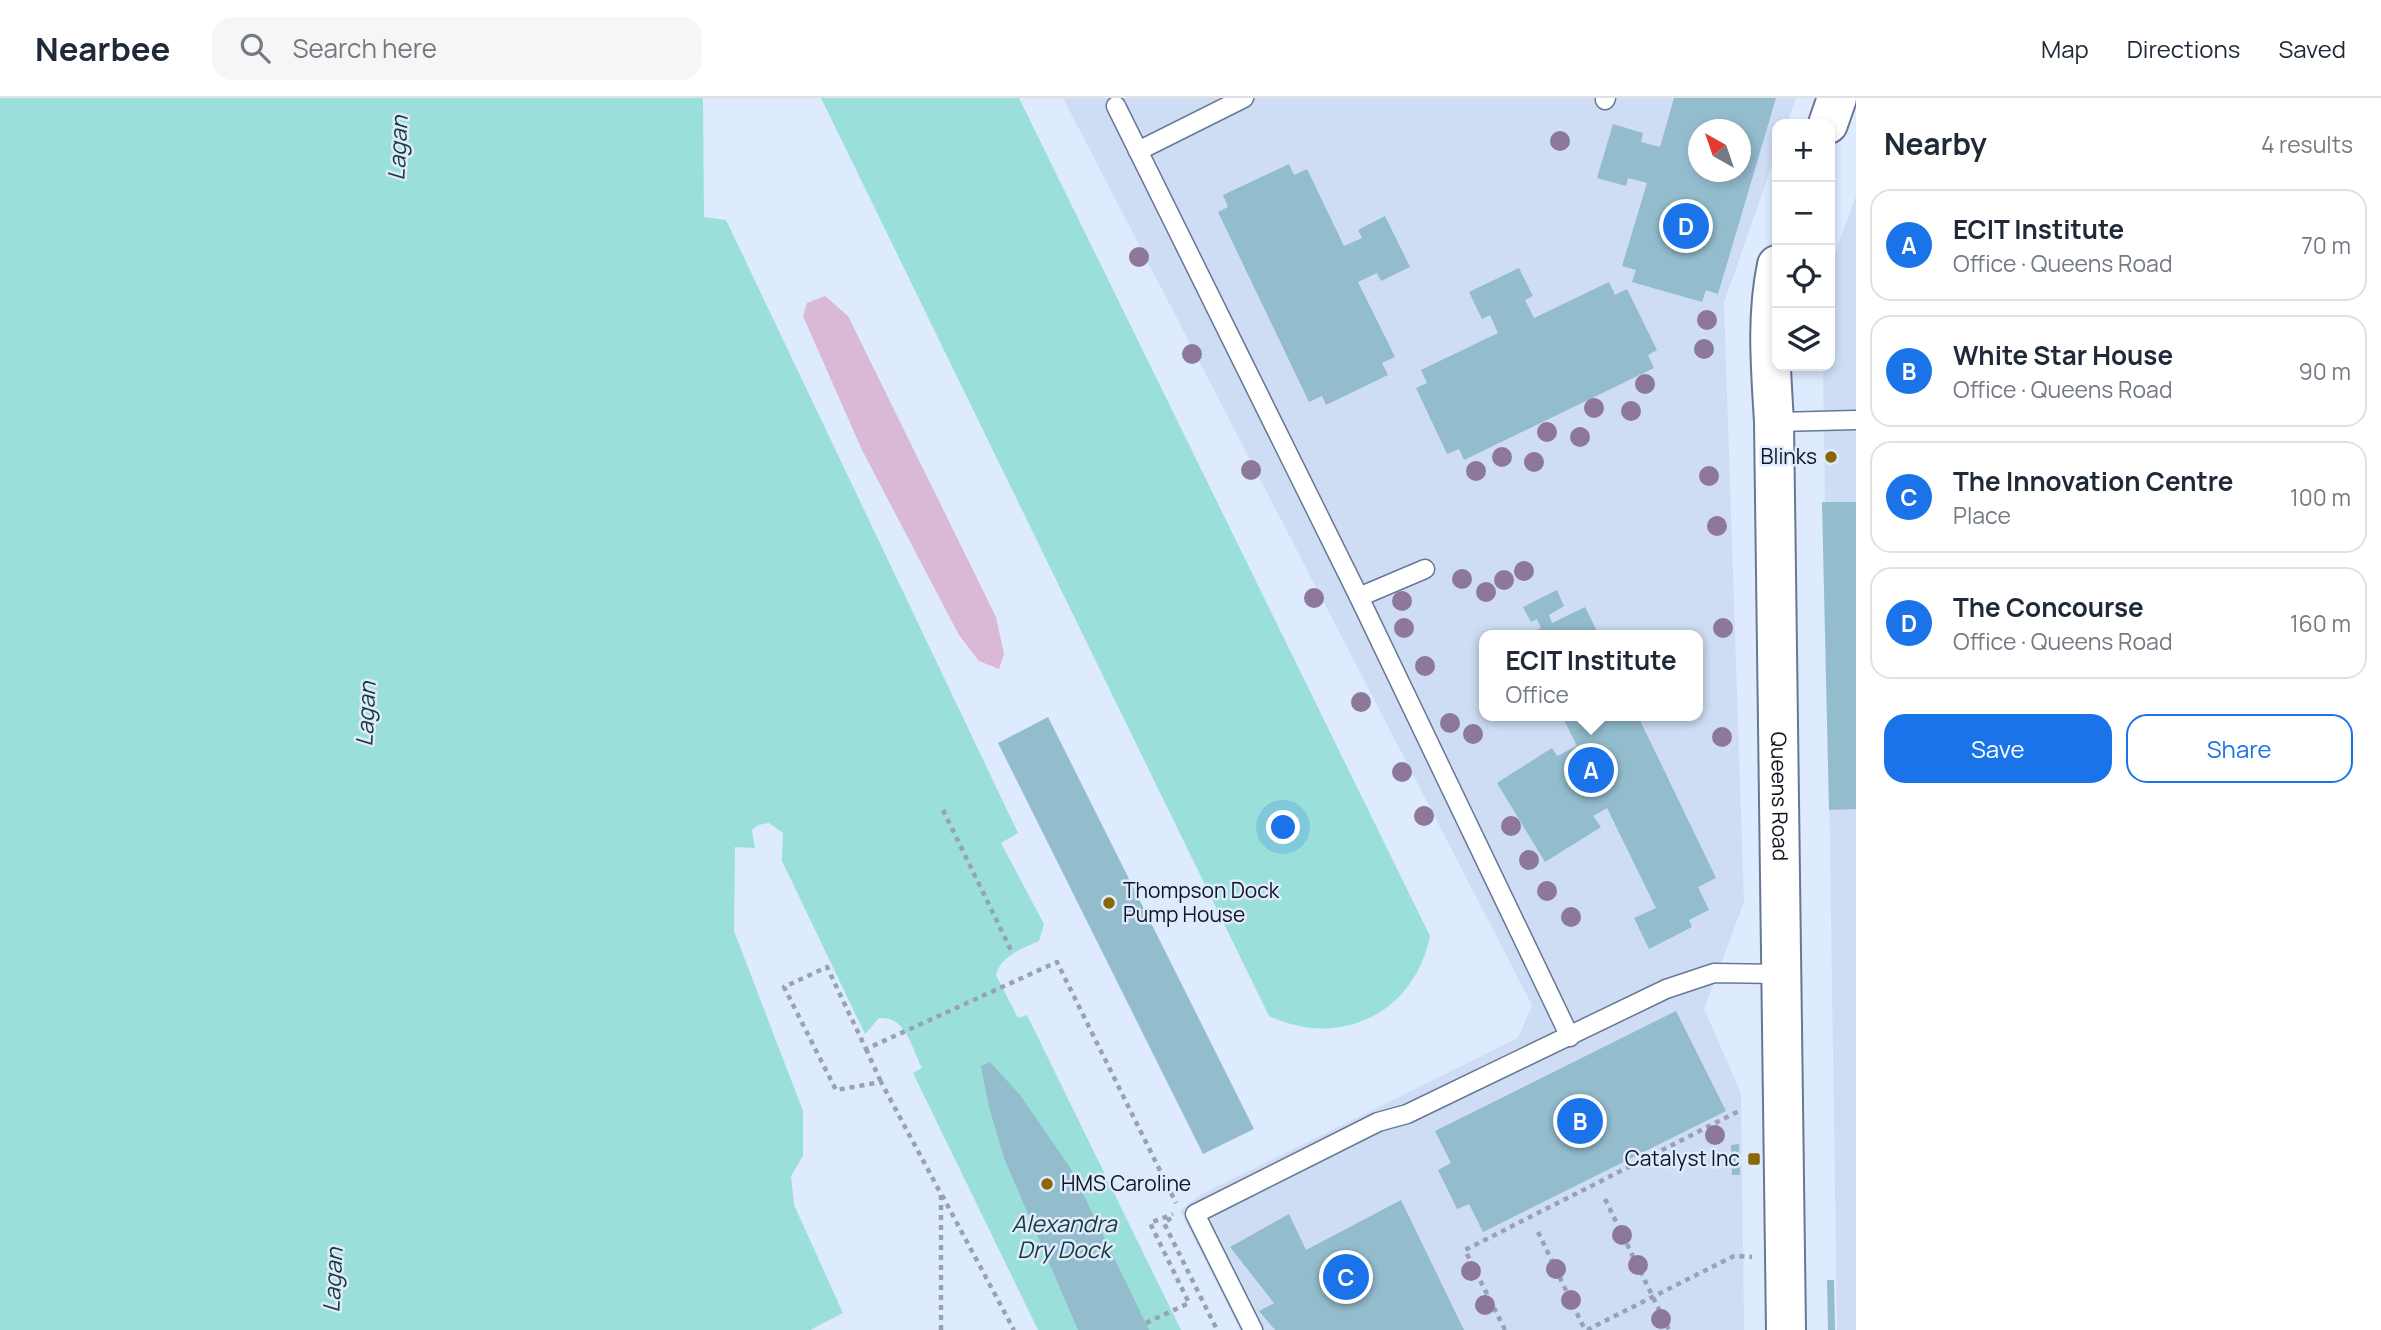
<!DOCTYPE html>
<meta charset="utf-8">
<style>
body{margin:0;font-family:Manrope,sans-serif;background:#f6f6f7;color:#1f2937}
.controls{position:absolute;right:21px;top:21px;display:grid;overflow:hidden;border-radius:14px;box-shadow:0 4px 10px #0003}
.controls button{width:63px;height:63px;display:grid;place-items:center;padding:0;border:0;border-bottom:2px solid #e0e1e3;background:#fff;color:#1f2937;font:35px sans-serif}
.compass{position:absolute;left:1688px;top:21px;width:63px;height:63px;border-radius:50%;background:#fff;box-shadow:0 4px 10px #0003;rotate:320deg}
.you{position:absolute;left:1284px;top:730px;width:24px;height:24px;margin:-18px;border:5px solid #fff;border-radius:50%;background:#1a73e8;box-shadow:0 0 0 10px #1a73e833}
.badge{display:grid;place-items:center;width:46px;height:46px;border-radius:50%;background:#1a73e8;color:#fff;font-size:23px;font-weight:700}
.pin{position:absolute;translate:-50% -50%;border:4px solid #fff;box-shadow:0 2px 7px #0006}
.popup{position:absolute;left:1479px;top:532px;width:224px;height:91px;box-sizing:border-box;display:grid;place-content:center;border-radius:14px;background:#fff;filter:drop-shadow(0 2px 5px #0005);font-size:23px;white-space:nowrap;color:#747a83}
.popup b{font-size:26px;color:#1f2937}
.popup::after{content:'';position:absolute;left:50%;top:100%;margin-left:-14px;border:14px solid transparent;border-top-color:#fff}
.list{margin:0;padding:0;list-style:none}
h2{display:flex;justify-content:space-between;align-items:center;height:91px;margin:0;padding:0 28px;font-size:30px}
h2 small{font-size:23px;font-weight:400;color:#747a83}
.list li{display:grid;grid-template-columns:46px 1fr auto;gap:21px;align-items:center;box-sizing:border-box;height:112px;margin:0 14px 14px;padding:0 14px;border:2px solid #e0e1e3;border-radius:21px}
.list b{display:block;font-size:26px;white-space:nowrap}
.list p{margin:0;font-size:23px;white-space:nowrap;color:#747a83}
.list em{font-size:23px;font-style:normal;color:#747a83}
.actions{display:flex;gap:14px;padding:21px 28px}
.actions a{flex:1;padding:16px 0;border:2px solid #1a73e8;border-radius:21px;text-align:center;font-size:24px;color:#1a73e8}
.actions .main{background:#1a73e8;color:#fff}
.icon{flex:none;width:38px;height:38px;fill:none;stroke:currentColor;stroke-width:2;stroke-linecap:round;stroke-linejoin:round}
.map{position:relative;flex:none;width:1856px;height:1232px;overflow:hidden}
header{display:flex;align-items:center;gap:42px;box-sizing:border-box;height:98px;padding:0 35px;background:#fff;border-bottom:2px solid #e0e1e3}
header strong{font-size:33px}
nav{display:flex;gap:38px;margin-inline-start:auto;font-size:24px}
.search{width:490px;height:63px;background:#f6f6f7;display:flex;align-items:center;gap:18px;box-sizing:border-box;padding:0 24px;border-radius:21px;color:#747a83;font-size:26px}
main{display:flex}
aside{flex:1;background:#fff}
.map>svg:first-child{display:block}
.built{fill:#ceddf4;fill-rule:evenodd}
.green{fill:#dab9d7}
.water{fill:#9adfd9}
.building{fill:#93bccd;fill-rule:evenodd}
.lines{fill:none;stroke-linecap:round;stroke-linejoin:round}
.service-casing{stroke:#667895;stroke-width:21}
.tertiary-casing{stroke:#667895;stroke-width:42}
.path{stroke:#97a2b2;stroke-width:4.5;stroke-dasharray:5 5;stroke-linecap:butt}
.service{stroke:#fff;stroke-width:18}
.tertiary{stroke:#fff;stroke-width:38}
.tree{fill:#8d789a}
.poi-dot{fill:#896703;stroke:#deebfe;stroke-width:2.5}
.labels{text-anchor:middle;stroke-width:5;stroke-linejoin:round;paint-order:stroke}
.poi-label{font-size:21px;fill:#0f1621;stroke:#deebfe;text-anchor:end}
.street-label{font-size:21px;fill:#0f1621;stroke:#deebfe}
.water-label{font-size:23px;font-style:italic;fill:#183a38;stroke:#deebfe}
</style>
<header>
<strong>Nearbee</strong>
<div class="search"><svg class="icon" aria-label="search" viewBox="0 0 24 24"><circle cx="10" cy="10" r="6"/><path d="M15 15l6 6"/></svg>Search here</div>
<nav><a>Map</a><a>Directions</a><a>Saved</a></nav>
</header>
<main>
<div class="map">
<svg width="1856" height="1232" viewBox="0 0 1856 1232">
<rect width="100%" height="100%" fill="#deebfe"/>
<!-- built -->
<g class="built">
<path d="M1063,0H1796L1787,26H1777V53L1724,205L1744,804L1704,911L1741,995L1744,1232H1240L1180,1113L1200,1097L1518,940L1532,907ZM1699,32H1741V74H1699ZM1484,537H1698V618H1484Z"/>
<polygon points="1856,98 1856,1232 1837,1232 1823,268 1830,268 1830,168"/>
</g>
<!-- green -->
<polygon class="green" points="825,198 848,218 996,519 1004,556 999,571 979,563 959,537 862,352 803,218 807,205"/>
<!-- water -->
<g class="water">
<path d="M0,0H703L704,119L726,122L1018,735L1001,745L1044,826L1039,843C1022,851 1001,857 996,877L1018,920L1027,917L1181,1232H1038L913,975L922,970C911,948 906,918 879,920L865,936L782,763L783,735L769,725L758,727L752,732L755,750L735,749L734,833L803,1013V1058L791,1078L794,1107L843,1215L810,1232H0Z"/>
<path d="M821,0H1019L1430,838C1414,916 1340,951 1269,918Z"/>
</g>
<!-- building -->
<g class="building">
<path d="M1674,0H1776L1718,196L1706,192L1702,204L1632,184L1636,172L1622,168L1647,85L1628,80L1626,88L1597,80L1613,26L1643,35L1641,44L1660,49ZM1699,32H1741V74H1699Z"/>
<polygon points="1289,66 1294,77 1307,71 1344,148 1362,140 1358,132 1385,118 1410,169 1381,183 1377,175 1358,184 1395,259 1382,265 1388,277 1326,307 1322,298 1309,304 1218,114 1228,109 1223,97"/>
<polygon points="1519,170 1533,198 1525,202 1534,220 1609,184 1615,197 1627,191 1657,252 1648,257 1654,270 1464,362 1459,351 1447,356 1416,290 1427,285 1421,272 1498,235 1490,217 1482,221 1469,194"/>
<polygon points="1822,404 1856,404 1856,711 1829,712"/>
<polygon points="1557,492 1564,508 1549,517 1552,525 1585,509 1599,537 1525,537 1541,530 1537,521 1531,524 1523,509"/>
<polygon points="1562,618 1638,618 1716,780 1698,789 1709,812 1689,822 1692,829 1649,851 1634,820 1656,810 1607,710 1593,718 1601,729 1545,764 1497,685 1552,650 1557,658 1577,648"/>
<polygon points="1048,619 1254,1031 1203,1056 998,645"/>
<polygon points="1676,913 1726,1013 1483,1134 1469,1106 1457,1111 1438,1072 1451,1065 1435,1033"/>
<polygon points="990,964 1020,997 1071,1071 1149,1232 1078,1232 1004,1060 989,1009 981,968"/>
<polygon points="1739,1046 1740,1077 1732,1077 1731,1047"/>
<polygon points="1401,1102 1464,1232 1275,1232 1259,1213 1274,1205 1230,1149 1289,1116 1306,1152"/>
<polygon points="1827,1182 1834,1182 1835,1232 1828,1232"/>
</g>
<g class="lines">
<defs>
<g id="service">
<polyline points="1605,2 1606,0"/>
<polyline points="1116,8 1359,499 1570,939"/>
<polyline points="1138,53 1244,0"/>
<polyline points="1774,324 1856,322"/>
<polyline points="1359,499 1425,471"/>
<polyline points="1253,1232 1195,1116 1378,1024 1407,1016 1666,891 1714,875 1780,876"/>
</g>
<g id="tertiary">
<polyline points="1828,26 1837,0"/>
<path id="s1" d="M1777,167C1766,220 1771,271 1774,324L1786,1232"/>
</g>
</defs>
<!-- service casing -->
<use href="#service" class="service-casing"/>
<!-- tertiary casing -->
<use href="#tertiary" class="tertiary-casing"/>
<!-- path -->
<g class="path">
<polyline points="943,712 1013,856"/>
<polyline points="866,951 881,984"/>
<polyline points="942,1097 1014,1232"/>
<polyline points="1605,1101 1669,1232"/>
<polyline points="1171,1120 1164,1125 1217,1232"/>
<polyline points="1538,1134 1585,1232"/>
<polyline points="1146,1225 1189,1205 1150,1125 1173,1116"/>
<polyline points="941,1232 941,1096 881,984 836,992 784,889 827,869 866,951 1057,864 1176,1105"/>
<polyline points="1505,1232 1465,1152 1741,1012"/>
<polyline points="1587,1232 1734,1158 1752,1159"/>
</g>
<!-- service -->
<use href="#service" class="service"/>
<!-- tertiary -->
<use href="#tertiary" class="tertiary"/>
</g>
<!-- trees -->
<g class="tree">
<circle cx="1560" cy="43" r="10"/>
<circle cx="1139" cy="159" r="10"/>
<circle cx="1707" cy="222" r="10"/>
<circle cx="1704" cy="251" r="10"/>
<circle cx="1192" cy="256" r="10"/>
<circle cx="1645" cy="286" r="10"/>
<circle cx="1594" cy="310" r="10"/>
<circle cx="1631" cy="313" r="10"/>
<circle cx="1547" cy="334" r="10"/>
<circle cx="1580" cy="339" r="10"/>
<circle cx="1502" cy="359" r="10"/>
<circle cx="1534" cy="364" r="10"/>
<circle cx="1251" cy="372" r="10"/>
<circle cx="1476" cy="373" r="10"/>
<circle cx="1709" cy="378" r="10"/>
<circle cx="1717" cy="428" r="10"/>
<circle cx="1524" cy="473" r="10"/>
<circle cx="1462" cy="481" r="10"/>
<circle cx="1504" cy="482" r="10"/>
<circle cx="1486" cy="494" r="10"/>
<circle cx="1314" cy="500" r="10"/>
<circle cx="1402" cy="503" r="10"/>
<circle cx="1404" cy="530" r="10"/>
<circle cx="1723" cy="530" r="10"/>
<circle cx="1425" cy="568" r="10"/>
<circle cx="1361" cy="604" r="10"/>
<circle cx="1450" cy="625" r="10"/>
<circle cx="1473" cy="636" r="10"/>
<circle cx="1722" cy="639" r="10"/>
<circle cx="1402" cy="674" r="10"/>
<circle cx="1424" cy="718" r="10"/>
<circle cx="1511" cy="728" r="10"/>
<circle cx="1529" cy="762" r="10"/>
<circle cx="1547" cy="793" r="10"/>
<circle cx="1571" cy="819" r="10"/>
<circle cx="1715" cy="1037" r="10"/>
<circle cx="1622" cy="1137" r="10"/>
<circle cx="1638" cy="1167" r="10"/>
<circle cx="1556" cy="1171" r="10"/>
<circle cx="1471" cy="1173" r="10"/>
<circle cx="1571" cy="1202" r="10"/>
<circle cx="1485" cy="1207" r="10"/>
<circle cx="1661" cy="1221" r="10"/>
</g>
<!-- markers -->
<g class="poi-dot">
<circle cx="1831" cy="359" r="7"/>
<circle cx="1109" cy="805" r="7"/>
<rect x="1747" y="1054" width="14" height="14" rx="3.5"/>
<circle cx="1047" cy="1086" r="7"/>
</g>
<g class="labels">
<!-- poi labels -->
<g class="poi-label">
<text x="1817" y="366">Blinks</text>
<text x="1123" y="800" text-anchor="start">Thompson Dock<tspan x="1123" dy="24">Pump House</tspan></text>
<text x="1740" y="1068">Catalyst Inc</text>
<text x="1061" y="1093" text-anchor="start">HMS Caroline</text>
</g>
<!-- street labels -->
<g class="street-label">
<text dy="7" stroke="none"><textPath href="#s1" startOffset="532">Queens Road</textPath></text>
</g>
<!-- water labels -->
<g class="water-label">
<text transform="translate(398 50) rotate(-87)" y="8">Lagan</text>
<text transform="translate(366 616) rotate(-87)" y="8">Lagan</text>
<text x="1064" y="1134">Alexandra<tspan x="1064" dy="26">Dry Dock</tspan></text>
<text transform="translate(333 1182) rotate(-87)" y="8">Lagan</text>
</g>
</g>
</svg>
<div class="controls">
<button>+</button>
<button>−</button>
<button><svg class="icon" aria-label="locate" viewBox="0 0 24 24"><circle cx="12" cy="12" r="6"/><path d="M12 2v4M12 18v4M2 12h4M18 12h4"/></svg></button>
<button><svg class="icon" aria-label="layers" viewBox="0 0 24 24"><path d="M12 4l9 5-9 5-9-5zM3 14l9 5 9-5"/></svg></button>
</div>
<svg class="compass" viewBox="-18 -18 36 36"><path d="M0-13l5 13h-10z" fill="#e53935"/><path d="M0 13l5-13h-10z" fill="#747a83"/></svg>
<div class="you"></div>
<div class="pin badge" style="left:1591px;top:672px">A</div>
<div class="popup"><b>ECIT Institute</b>Office</div>
<div class="pin badge" style="left:1580px;top:1023px">B</div>
<div class="pin badge" style="left:1346px;top:1179px">C</div>
<div class="pin badge" style="left:1686px;top:128px">D</div>
</div>
<aside>
<h2>Nearby<small>4 results</small></h2>
<ul class="list">
<li><span class="badge">A</span><div><b>ECIT Institute</b><p>Office · Queens Road</p></div><em>70 m</em></li>
<li><span class="badge">B</span><div><b>White Star House</b><p>Office · Queens Road</p></div><em>90 m</em></li>
<li><span class="badge">C</span><div><b>The Innovation Centre</b><p>Place</p></div><em>100 m</em></li>
<li><span class="badge">D</span><div><b>The Concourse</b><p>Office · Queens Road</p></div><em>160 m</em></li>
</ul>
<div class="actions"><a class="main">Save</a><a>Share</a></div>
</aside>
</main>
